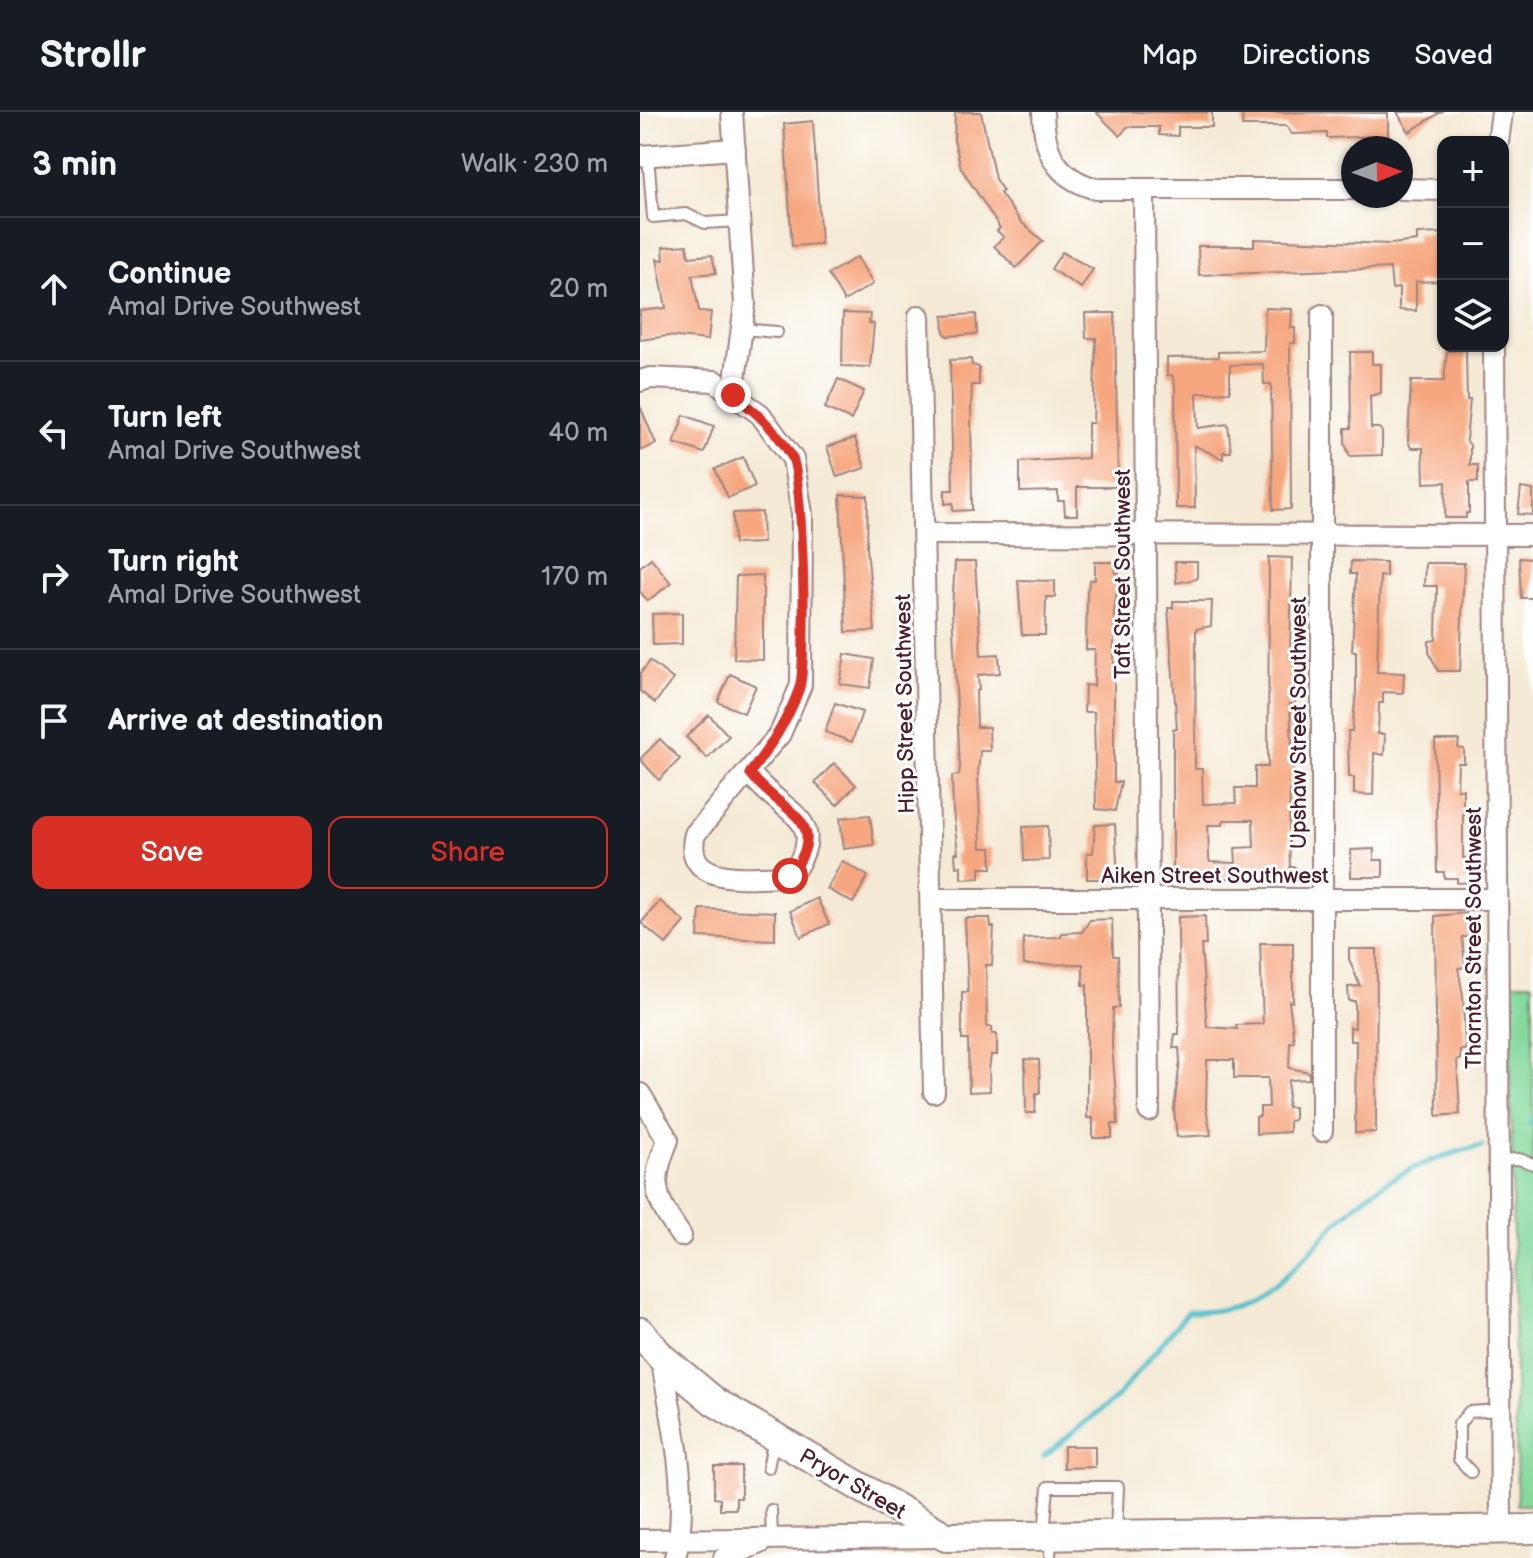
<!DOCTYPE html>
<meta charset="utf-8">
<style>
body{margin:0;font-family:"Balsamiq Sans",sans-serif;background:#242831;color:#f1f3f6}
.controls{position:absolute;right:24px;top:24px;display:grid;overflow:hidden;border-radius:16px;box-shadow:0 2px 6px #0004}
.controls button{width:72px;height:72px;display:grid;place-items:center;padding:0;border:0;border-bottom:2px solid #363941;background:#171b24;color:#f1f3f6;font:40px sans-serif}
.compass{position:absolute;left:701px;top:24px;width:72px;height:72px;border-radius:50%;background:#171b24;box-shadow:0 2px 6px #0004;rotate:89deg}
.stop{position:absolute;width:24px;height:24px;margin:-18px;border:6px solid #d93025;border-radius:50%;background:#fff}
.stop.end{background:#d93025;border-color:#fff;box-shadow:0 2px 8px #0008}
.list{margin:0;padding:0;list-style:none}
h2{display:flex;justify-content:space-between;align-items:center;height:104px;margin:0;padding:0 32px;font-size:34px}
h2 small{font-size:26px;font-weight:400;color:#9ea1a6}
.list li{display:grid;grid-template-columns:52px 1fr auto;gap:24px;align-items:center;box-sizing:border-box;height:144px;padding:0 32px;border-top:2px solid #363941}
.list b{display:block;font-size:30px;white-space:nowrap}
.list p{margin:0;font-size:26px;white-space:nowrap;color:#9ea1a6}
.list em{font-size:26px;font-style:normal;color:#9ea1a6}
.actions{display:flex;gap:16px;padding:24px 32px}
.actions a{flex:1;padding:18px 0;border:2px solid #d93025;border-radius:16px;text-align:center;font-size:28px;color:#d93025}
.actions .main{background:#d93025;color:#fff}
.icon{flex:none;width:44px;height:44px;fill:none;stroke:currentColor;stroke-width:2;stroke-linecap:round;stroke-linejoin:round}
.map{position:relative;flex:none;width:893px;height:1446px;overflow:hidden}
header{display:flex;align-items:center;gap:48px;box-sizing:border-box;height:112px;padding:0 40px;background:#171b24;border-bottom:2px solid #363941}
header strong{font-size:38px}
nav{display:flex;gap:44px;margin-inline-start:auto;font-size:28px}
main{display:flex}
aside{flex:1;background:#171b24}
.map>svg:first-child{display:block}
.green{fill:#85d99c;stroke:#687c64;stroke-width:2}
.lines{fill:none;stroke-linecap:round;stroke-linejoin:round}
.stream{stroke:#51becb;stroke-width:5}
.building{fill:#f6a77f;fill-rule:evenodd}
.service-casing{stroke:#9f8480;stroke-width:14}
.minor-casing{stroke:#9f8480;stroke-width:24}
.secondary-casing{stroke:#9f8480;stroke-width:32}
.service{stroke:#fff;stroke-width:10}
.minor{stroke:#fff;stroke-width:20}
.secondary{stroke:#fff;stroke-width:28}
.route{stroke:#d93025;stroke-width:10}
.labels{text-anchor:middle;stroke-width:6;stroke-linejoin:round;paint-order:stroke}
.street-label{font-size:22px;fill:#4a1f2b;stroke:#fff}
</style>
<header>
<strong>Strollr</strong>
<nav><a>Map</a><a>Directions</a><a>Saved</a></nav>
</header>
<main>
<aside>
<h2>3 min<small>Walk · 230 m</small></h2>
<ul class="list">
<li><svg class="icon" aria-label="ahead" viewBox="0 0 24 24"><path d="M12 20V5M6 11l6-6 6 6"/></svg><div><b>Continue</b><p>Amal Drive Southwest</p></div><em>20 m</em></li>
<li><svg class="icon" aria-label="left" viewBox="0 0 24 24"><path d="M17 20v-9H6M10 6l-5 5 5 5"/></svg><div><b>Turn left</b><p>Amal Drive Southwest</p></div><em>40 m</em></li>
<li><svg class="icon" aria-label="right" viewBox="0 0 24 24"><path d="M7 20v-9h11M14 6l5 5-5 5"/></svg><div><b>Turn right</b><p>Amal Drive Southwest</p></div><em>170 m</em></li>
<li><svg class="icon" aria-label="arrive" viewBox="0 0 24 24"><path d="M6 21V4h12l-3 4 3 4H6"/></svg><div><b>Arrive at destination</b></div></li>
</ul>
<div class="actions"><a class="main">Save</a><a>Share</a></div>
</aside>
<div class="map">
<svg width="893" height="1446" viewBox="0 0 893 1446">
<rect width="100%" height="100%" fill="#fff"/>
<filter id="ink" filterUnits="userSpaceOnUse"><feTurbulence type="fractalNoise" baseFrequency=".0125" numOctaves="2"/><feDisplacementMap in="SourceGraphic" scale="16" xChannelSelector="R" yChannelSelector="G"/><feConvolveMatrix kernelMatrix="1 2 1 2 8 2 1 2 1" color-interpolation-filters="sRGB"/></filter>
<filter id="wash" filterUnits="userSpaceOnUse"><feTurbulence type="fractalNoise" baseFrequency=".006" numOctaves="4" result="noise"/><feDisplacementMap in="SourceGraphic" scale="32" xChannelSelector="R" yChannelSelector="G"/><feGaussianBlur stdDeviation="1.8" result="paint"/><feColorMatrix in="noise" values="0 0 0 0 0 0 0 0 0 0 0 0 0 0 0 0 0 1.4 0 .05"/><feComposite in="paint" operator="in"/></filter>
<g filter="url(#wash)">
<rect width="100%" height="100%" fill="#f4ead5"/>
<!-- green -->
<polygon class="green" points="869,871 893,871 893,1393 877,1393"/>
<g class="lines">
<!-- stream -->
<g class="stream">
<polyline points="889,1012 893,1007"/>
<path d="M404,1344L476,1286L548,1200C646,1203 665,1126 735,1078C764,1057 807,1041 842,1034"/>
</g>
</g>
<g id="blocks">
<!-- building -->
<g class="building">
<polygon points="315,0 341,0 355,67 363,79 360,81 381,110 403,129 376,156 354,134 364,125 357,119 360,116 321,56 314,28"/>
<polygon points="456,0 572,0 572,15 538,15 538,24 519,23 519,15 487,15 480,24"/>
<polygon points="603,0 748,1 748,24 687,26 687,21 652,22 646,14 602,14"/>
<polygon points="757,0 801,0 769,20"/>
<polygon points="173,9 181,132 152,134 144,12"/>
<polygon points="803,121 803,169 776,170 776,199 759,198 759,176 752,177 750,156 559,163 558,134 614,134 614,127 750,132 777,129 777,122"/>
<polygon points="47,133 49,145 72,143 76,161 52,163 59,199 71,200 68,228 27,224 0,228 0,199 26,196 17,147 24,148 23,135"/>
<polygon points="422,140 453,157 441,176 411,157"/>
<polygon points="217,145 233,172 204,189 188,162"/>
<polygon points="625,196 652,197 651,216 655,216 655,231 650,231 651,397 633,398 631,272 624,272 623,252 590,253 590,280 557,281 558,316 588,312 591,340 583,340 583,347 554,333 555,396 536,396 535,274 532,263 527,263 527,246 578,245 578,240 624,239"/>
<polygon points="203,201 230,202 229,211 234,212 230,255 202,254"/>
<polygon points="445,201 475,201 478,367 475,375 437,375 437,403 425,403 424,389 418,389 418,379 380,380 380,350 448,346 448,311 453,311 456,226 446,226"/>
<polygon points="336,202 337,222 307,224 304,220 303,204"/>
<polygon points="826,238 827,288 830,288 826,328 830,333 830,353 838,353 838,370 829,370 829,401 826,401 826,406 805,406 806,370 784,371 783,336 771,336 768,329 771,269 804,269 807,239"/>
<polygon points="710,240 732,240 732,252 741,252 741,281 730,284 731,316 739,316 742,320 742,343 710,344 705,332 705,316 711,316"/>
<polygon points="331,247 332,253 339,255 339,273 332,273 331,296 332,398 313,399 313,391 305,392 305,378 313,378 310,248"/>
<polygon points="198,267 224,279 211,308 185,296"/>
<polygon points="0,294 16,332 0,339"/>
<polygon points="44,303 74,314 64,341 34,331"/>
<polygon points="215,326 225,356 197,365 187,335"/>
<polygon points="103,345 115,374 88,386 75,357"/>
<polygon points="881,376 893,378 893,403 878,402"/>
<polygon points="200,383 228,384 227,436 235,519 206,520"/>
<polygon points="122,400 123,431 94,432 93,401"/>
<path d="M629,445L652,446L650,547L654,546L655,592H650L654,675H650L649,725L650,755H655V768L629,769V762L603,763V766L533,767V617H537L528,496H533V489H572L571,514L556,517L555,657H562L563,692L596,691L595,676H615V655H628ZM583,708H613L614,735L595,736L596,751L570,750L569,746L568,713H583Z"/>
<polygon points="11,446 31,471 8,489 0,480 0,455"/>
<polygon points="879,446 893,447 893,486 881,486"/>
<polygon points="711,449 746,450 746,465 740,464 737,560 764,561 763,581 743,580 743,591 739,591 738,622 745,622 744,643 734,641 733,683 714,682 714,665 709,665 708,619 712,619 716,580 716,539 712,539 716,462 710,462"/>
<polygon points="315,450 335,450 341,543 359,542 360,561 338,563 339,578 336,579 337,615 349,615 350,639 340,639 338,662 341,736 351,736 352,756 340,756 340,766 321,767 321,754 316,755 315,741 318,741 313,699 312,664 319,663 320,656 312,496"/>
<polygon points="455,450 475,450 475,461 479,461 474,501 474,670 481,670 475,699 456,697 454,600 444,600 445,573 454,574 455,538 446,538 447,480 450,468 455,468"/>
<polygon points="535,450 557,450 557,467 536,471"/>
<polygon points="785,451 824,451 820,559 798,559 789,540 789,529 796,528 797,474 784,474"/>
<polygon points="123,463 123,548 94,547 96,464"/>
<polygon points="378,468 415,469 415,485 406,485 405,523 382,523"/>
<polygon points="42,501 42,532 13,533 12,502"/>
<polygon points="205,542 234,547 230,576 200,572"/>
<polygon points="10,549 33,567 15,591 0,579 0,562"/>
<polygon points="90,562 116,574 104,601 78,590"/>
<polygon points="195,591 222,600 212,630 185,620"/>
<polygon points="69,603 89,624 67,646 46,625"/>
<polygon points="20,627 40,647 19,668 0,647"/>
<polygon points="795,628 819,628 818,636 824,637 824,651 818,651 817,677 823,677 823,746 831,746 831,770 817,771 817,766 804,766 804,760 797,760"/>
<polygon points="194,651 216,673 197,693 175,671"/>
<polygon points="230,703 234,733 204,737 200,706"/>
<polygon points="475,712 478,767 447,767 447,741 453,741 455,713"/>
<polygon points="408,714 409,748 384,749 383,715"/>
<polygon points="734,737 734,748 743,748 743,765 711,765 711,738"/>
<polygon points="202,749 228,764 213,791 187,777"/>
<polygon points="177,786 189,812 161,825 150,799"/>
<polygon points="20,789 45,810 26,832 1,811"/>
<polygon points="60,797 135,800 135,828 58,825"/>
<polygon points="826,801 826,806 830,806 832,825 822,825 825,855 818,856 823,883 825,938 820,938 820,948 817,948 820,1002 797,1004 795,804"/>
<polygon points="565,804 566,833 561,833 567,915 597,917 596,913 623,912 620,831 653,831 653,890 649,889 654,929 650,930 649,956 669,960 669,967 649,968 647,995 654,995 654,1008 649,1009 649,1020 616,1022 616,1005 620,1004 620,995 629,995 628,966 594,966 594,948 567,948 566,996 571,1023 537,1025 534,998 540,949 539,936 533,936 535,922 539,922 538,805"/>
<polygon points="325,806 350,806 351,815 354,815 352,853 346,853 347,915 352,915 352,922 357,922 357,943 351,943 349,958 350,979 329,980 328,928 322,928 322,880 328,880"/>
<polygon points="472,807 473,844 478,844 479,896 473,896 472,933 478,1012 472,1012 472,1026 453,1026 453,1006 447,1006 447,873 443,873 443,852 384,853 383,826 421,825 421,821 442,820 450,808"/>
<polygon points="709,837 737,837 736,1020 715,1021 716,929 710,929 710,915 715,916 715,889 709,889 708,875 720,874 709,847"/>
<polygon points="385,947 399,948 400,981 396,981 395,1001 386,1001"/>
<polygon points="424,1334 455,1334 455,1355 424,1356"/>
<polygon points="74,1354 101,1354 101,1386 96,1386 96,1397 80,1397 80,1387 74,1386"/>
</g>
</g>
</g>
<g filter="url(#ink)">
<use href="#blocks" fill-opacity="0" stroke="#9f8480" stroke-width="2"/>
<g class="lines">
<defs>
<g id="service">
<polyline points="8,43 13,105 46,102 65,111 99,109"/>
<polyline points="102,217 137,220"/>
<polyline points="858,1048 879,1047 893,1052"/>
<polyline points="128,1356 134,1327"/>
<polyline points="831,1360 819,1347 819,1312 829,1300 859,1298"/>
<polyline points="131,1398 132,1426"/>
<polyline points="404,1423 408,1375 478,1375 476,1421"/>
<polyline points="410,1446 411,1424"/>
</g>
<g id="minor">
<path d="M92,0L105,192L93,283L120,302L153,347L162,402L161,573L140,622L55,722C41,777 115,764 150,764C194,705 141,703 110,661"/>
<path d="M403,0C404,40 415,65 456,77H713"/>
<polyline points="858,30 862,0"/>
<polyline points="0,44 95,37"/>
<polyline points="504,77 509,999"/>
<polyline points="761,77 803,78"/>
<polyline points="279,204 294,980"/>
<polyline points="854,234 861,1417"/>
<polyline points="0,269 10,266 75,269 93,283"/>
<polyline points="284,422 893,423"/>
<polyline points="292,787 857,787"/>
<path d="M0,982L28,1028C9,1073 15,1086 41,1124"/>
<polyline points="682,1019 682,203"/>
<path d="M21,1245C32,1310 51,1381 35,1446"/>
<polyline points="0,1428 306,1425"/>
<polyline points="84,1446 121,1431"/>
</g>
<polyline id="secondary" points="0,1220 21,1245 75,1290 306,1425 893,1417"/>
</defs>
<!-- service casing -->
<use href="#service" class="service-casing"/>
<!-- minor casing -->
<use href="#minor" class="minor-casing"/>
<!-- secondary casing -->
<use href="#secondary" class="secondary-casing"/>
<!-- service -->
<use href="#service" class="service"/>
<!-- minor -->
<use href="#minor" class="minor"/>
<!-- secondary -->
<use href="#secondary" class="secondary"/>
</g>
</g>
<g class="lines" filter="url(#ink)">
<!-- route -->
<path class="route" d="M93,283C117,300 137,319 152,345C163,365 168,554 159,577C148,609 130,634 110,661C141,703 194,705 150,764"/>
</g>
<g class="labels">
<!-- street labels -->
<g class="street-label">
<text transform="translate(482 462) rotate(-90)" y="8">Taft Street Southwest</text>
<text transform="translate(264 592) rotate(-91)" y="8">Hipp Street Southwest</text>
<text transform="translate(658 611) rotate(-90)" y="8">Upshaw Street Southwest</text>
<text x="575" y="771">Aiken Street Southwest</text>
<text transform="translate(833 826) rotate(-90)" y="8">Thornton Street Southwest</text>
<text transform="translate(213 1371) rotate(30)" y="8">Pryor Street</text>
</g>
</g>
</svg>
<div class="controls">
<button>+</button>
<button>−</button>
<button><svg class="icon" aria-label="layers" viewBox="0 0 24 24"><path d="M12 4l9 5-9 5-9-5zM3 14l9 5 9-5"/></svg></button>
</div>
<svg class="compass" viewBox="-18 -18 36 36"><path d="M0-13l5 13h-10z" fill="#e53935"/><path d="M0 13l5-13h-10z" fill="#9ea1a6"/></svg>
<div class="stop" style="left:150px;top:764px"></div>
<div class="stop end" style="left:93px;top:283px"></div>
</div>
</main>
